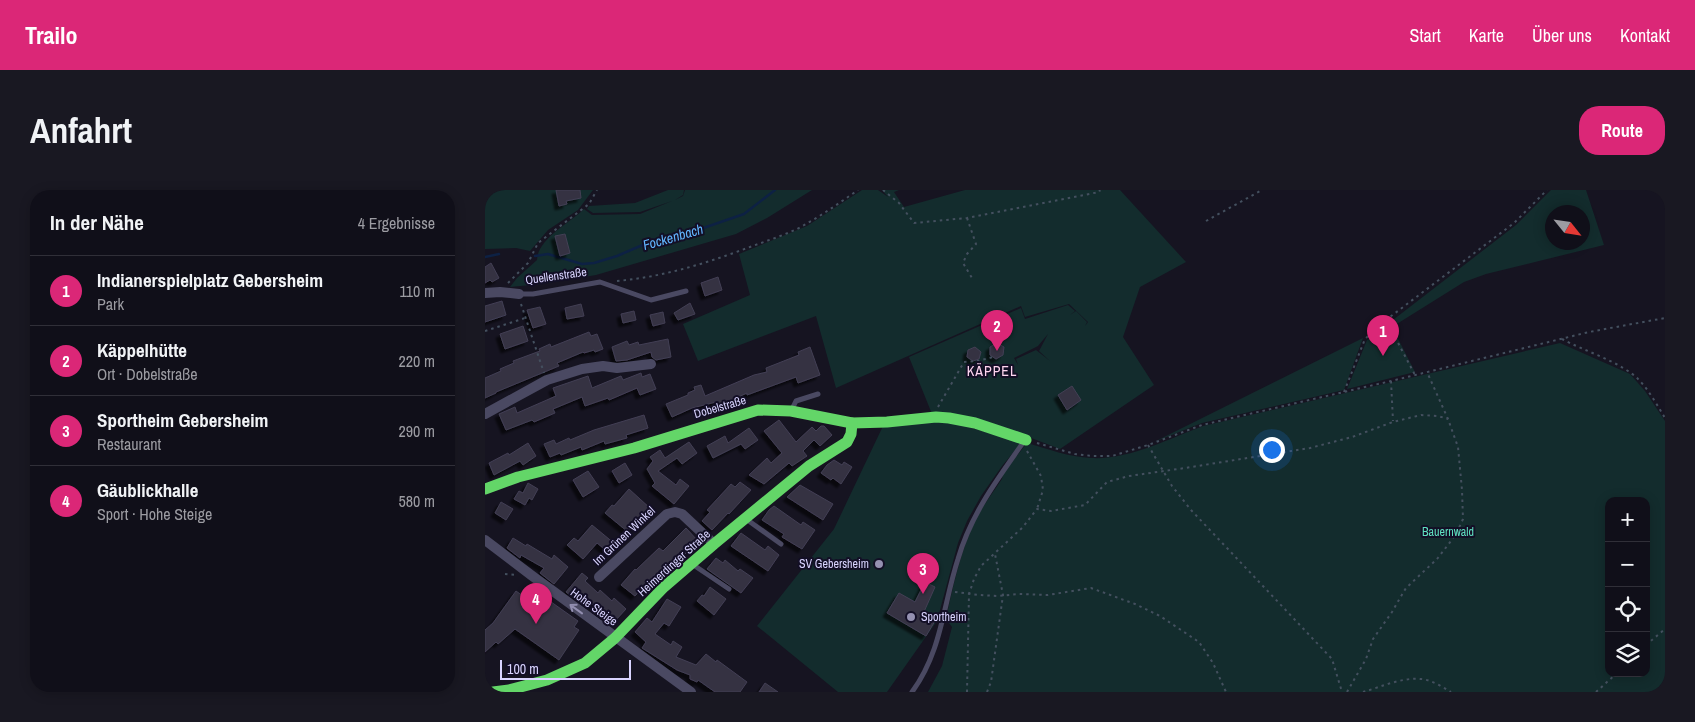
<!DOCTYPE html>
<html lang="de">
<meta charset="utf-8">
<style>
body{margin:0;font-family:"Archivo Narrow",sans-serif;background:#191822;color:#f1f3f6}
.controls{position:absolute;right:15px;bottom:15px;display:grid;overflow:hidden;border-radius:10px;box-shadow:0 2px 12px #0003}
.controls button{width:45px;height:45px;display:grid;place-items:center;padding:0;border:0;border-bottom:1px solid #302f38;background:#100f19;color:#f1f3f6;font:25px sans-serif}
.compass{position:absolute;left:1060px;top:15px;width:45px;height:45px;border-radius:50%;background:#100f19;box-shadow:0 2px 12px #0003;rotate:120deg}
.scale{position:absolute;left:15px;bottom:12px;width:131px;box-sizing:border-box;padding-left:5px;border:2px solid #d9d4ff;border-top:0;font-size:14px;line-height:18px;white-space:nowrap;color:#d9d4ff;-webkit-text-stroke:4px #130f26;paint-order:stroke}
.you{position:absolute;left:786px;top:259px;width:18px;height:18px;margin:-12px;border:4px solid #fff;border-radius:50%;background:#1a73e8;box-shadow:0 0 0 8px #1a73e833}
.badge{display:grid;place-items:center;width:32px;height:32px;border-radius:50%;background:#db2777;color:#fff;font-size:16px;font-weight:700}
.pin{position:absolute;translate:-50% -41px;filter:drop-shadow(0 1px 2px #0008)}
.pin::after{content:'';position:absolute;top:26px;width:18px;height:15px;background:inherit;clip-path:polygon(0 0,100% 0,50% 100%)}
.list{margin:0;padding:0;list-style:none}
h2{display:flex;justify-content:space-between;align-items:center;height:65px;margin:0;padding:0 20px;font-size:21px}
h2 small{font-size:16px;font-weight:400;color:#9c9ca2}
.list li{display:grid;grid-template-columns:32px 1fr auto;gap:15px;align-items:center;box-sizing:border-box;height:70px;padding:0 20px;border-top:1px solid #302f38}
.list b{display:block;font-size:19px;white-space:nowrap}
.list p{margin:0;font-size:16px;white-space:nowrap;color:#9c9ca2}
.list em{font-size:16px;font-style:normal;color:#9c9ca2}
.icon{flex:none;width:28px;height:28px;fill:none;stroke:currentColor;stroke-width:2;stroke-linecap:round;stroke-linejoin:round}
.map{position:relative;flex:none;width:1180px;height:502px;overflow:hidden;border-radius:20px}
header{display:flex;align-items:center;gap:30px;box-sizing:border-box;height:70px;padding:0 25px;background:#db2777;color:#fff}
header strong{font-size:24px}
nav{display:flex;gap:28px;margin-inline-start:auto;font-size:18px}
.intro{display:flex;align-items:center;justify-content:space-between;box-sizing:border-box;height:120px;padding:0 30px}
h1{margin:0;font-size:35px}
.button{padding:12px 22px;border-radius:20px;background:#db2777;color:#fff;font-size:18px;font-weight:700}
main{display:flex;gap:30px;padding:0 30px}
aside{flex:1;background:#100f19;border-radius:20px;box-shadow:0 2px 12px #0003}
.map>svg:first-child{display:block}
.green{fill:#132c2d;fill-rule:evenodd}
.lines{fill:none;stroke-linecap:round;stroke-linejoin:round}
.stream{stroke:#0d2144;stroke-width:2.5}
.building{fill:#343243;stroke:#433f54;filter:url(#shadow)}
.path{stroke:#44505f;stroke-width:2;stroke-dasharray:2.5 4;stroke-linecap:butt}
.lane{stroke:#4a4962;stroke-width:5}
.street{stroke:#4a4962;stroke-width:10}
.fast{stroke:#63d668;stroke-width:11}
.oneway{stroke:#928eb0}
.poi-dot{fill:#9591b1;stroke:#130f26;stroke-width:2}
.labels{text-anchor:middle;stroke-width:4;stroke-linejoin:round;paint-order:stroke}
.street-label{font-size:12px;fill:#d9d4ff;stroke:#130f26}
.park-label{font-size:12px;fill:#5fe0c0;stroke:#130f26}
.poi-label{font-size:12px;fill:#d9d4ff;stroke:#130f26;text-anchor:end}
.water-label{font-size:14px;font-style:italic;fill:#62b6ff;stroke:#130f26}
.neighbourhood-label{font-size:14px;letter-spacing:1px;fill:#ffd6f0;stroke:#130f26}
</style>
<header>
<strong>Trailo</strong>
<nav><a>Start</a><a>Karte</a><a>Über uns</a><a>Kontakt</a></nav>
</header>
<div class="intro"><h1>Anfahrt</h1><a class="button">Route</a></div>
<main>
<aside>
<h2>In der Nähe<small>4 Ergebnisse</small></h2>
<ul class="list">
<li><span class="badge">1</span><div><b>Indianerspielplatz Gebersheim</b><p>Park</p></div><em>110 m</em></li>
<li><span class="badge">2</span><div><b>Käppelhütte</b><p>Ort · Dobelstraße</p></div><em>220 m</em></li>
<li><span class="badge">3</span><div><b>Sportheim Gebersheim</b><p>Restaurant</p></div><em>290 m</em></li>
<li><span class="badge">4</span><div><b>Gäublickhalle</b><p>Sport · Hohe Steige</p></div><em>580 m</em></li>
</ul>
</aside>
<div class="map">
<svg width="1180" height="502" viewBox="0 0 1180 502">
<defs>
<filter id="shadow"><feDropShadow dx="-4" dy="4" stdDeviation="1" flood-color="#0009"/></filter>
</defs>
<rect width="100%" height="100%" fill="#161421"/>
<!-- green -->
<g class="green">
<polygon points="0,0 108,0 93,20 63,40 45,61 31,58 0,59"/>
<path d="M183,0H199L198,5L190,10L198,6L200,0H327L282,28L251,44L111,85L56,94L25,97L32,88L52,70C53,48 85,33 99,19L107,25L155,24L187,11L155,22L108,23L102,19L104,16L150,13Z"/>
<path d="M377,0H393L403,7L397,0H414L409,2L419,17L480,0H635L701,72L655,97L638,147L669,195L575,259L541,246L447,224L424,167L536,118L540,129L583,115L590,121L585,125L591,121L602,132L600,136L603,132L584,114L540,127L536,116L351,198L331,126L213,171L198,134L265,105L254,64L322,36ZM563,144L554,161L565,171L551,160L531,169L533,175L529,168L553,156Z"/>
<path d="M1066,0H1101L1119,55L1001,84L979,92L907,137L930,182L862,199L882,150L1031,35ZM1068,22H1098V52H1068Z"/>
<polygon points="878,148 859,200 717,233 669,252"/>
<path d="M1075,153L1145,184L1160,201L1180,231V502H443L457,476L467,437L461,429C468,396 477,355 493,325C500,313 509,301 517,289L518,283L542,253C563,259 584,267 606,268C644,270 683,249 718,236ZM1124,311H1161V483H1124Z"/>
<polygon points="458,229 536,253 517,276 496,306 482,331 473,353 452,431 402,502 353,502 272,436 349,339 398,236"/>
</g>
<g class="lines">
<!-- stream -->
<g class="stream">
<polyline points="50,66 63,64 97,74 109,73 132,66 174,48 198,45 259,24 290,0"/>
<polyline points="0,67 14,64"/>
</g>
</g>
<!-- building -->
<g class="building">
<polygon points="71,0 95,0 96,8 81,11 82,14 74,16"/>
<polygon points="80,44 85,63 75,66 70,46"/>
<polygon points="6,73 14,88 7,92 5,90 0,93 0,77"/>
<polygon points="233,87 237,100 220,106 216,93"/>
<polygon points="17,111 21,125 0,132 0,116"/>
<polygon points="205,113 210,124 193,130 189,123"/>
<polygon points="96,114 99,126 82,129 80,118"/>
<polygon points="55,117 61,134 48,138 42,120"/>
<polygon points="149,121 151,130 138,133 136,124"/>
<polygon points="178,122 180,133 168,136 165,125"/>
<polygon points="38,136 43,151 20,159 15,144"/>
<polygon points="104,142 106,146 112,144 118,159 110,162 109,160 99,163 98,162 72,173 74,176 11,202 11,203 0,208 0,188 16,181 15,179 29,173 28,171 55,161 54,159 65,154 66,157"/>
<polygon points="183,149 186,167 171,170 167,167 166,162 142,170 131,171 127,157 142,151 144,155 153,152 154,155"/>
<polygon points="512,153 519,157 518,165 511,169 505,165 505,157"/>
<polygon points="325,157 335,185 313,193 311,187 262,205 262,203 233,216 231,212 207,218 187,227 181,214 203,205 203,203 210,200 209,197 216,195 220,206 269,185 282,182 281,178 314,165 313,162"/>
<polygon points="490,157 496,162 494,169 488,171 482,167 483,160"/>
<polygon points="156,183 157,187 165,184 171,199 155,205 152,198 124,210 123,208 100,216 97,207 68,219 70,223 49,232 47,230 21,240 14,224 30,217 32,223 71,206 68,198 103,186 107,198 136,186 138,190"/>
<polygon points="587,196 596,210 582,220 573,205"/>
<polygon points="159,225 163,238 141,245 142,248 120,254 119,251 97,260 96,257 76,265 75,263 65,267 59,254 69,250 71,254 84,248 85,250 109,240"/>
<polygon points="294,230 311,252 327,237 331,241 336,236 339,236 347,245 335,256 329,250 318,261 322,266 307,276 304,273 279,294 264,285 282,268 286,273 297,263 279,241"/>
<polygon points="264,238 273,250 260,259 256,254 228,268 222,256 240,246 243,253"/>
<polygon points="204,252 212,263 197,274 192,268 173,281 191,295 195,289 204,296 189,314 167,296 170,293 162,279 168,271 165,267 175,260 180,268"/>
<polygon points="43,253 51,266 38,275 35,271 9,285 4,273 23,263 24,265"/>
<polygon points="349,270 357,275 359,272 367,277 356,294 348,288 346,290 336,283 342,275"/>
<polygon points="140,273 147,285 134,293 127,281"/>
<polygon points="103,281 114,297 98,307 88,290"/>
<polygon points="255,292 266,300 244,324 243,323 227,340 217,331 225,322 222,320 246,294 250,297"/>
<polygon points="43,293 53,299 47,310 44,308 40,315 29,309 34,301 38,303"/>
<polygon points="315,295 348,314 338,330 302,307"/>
<polygon points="144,299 166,319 159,327 158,325 143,342 120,323 127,315 129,316"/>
<polygon points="16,312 28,319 21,330 10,323"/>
<polygon points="289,316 316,335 318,332 330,340 317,359 297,347 299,344 277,330 284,320"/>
<polygon points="107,335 130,354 123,362 112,353 98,369 82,355 89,348 93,351"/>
<polygon points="201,338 213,351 197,367 194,364 171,386 169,385 150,406 136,395 150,379 151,380 174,358 178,361"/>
<polygon points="256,343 280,360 283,356 294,365 283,381 246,356"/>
<polygon points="28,348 41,356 42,354 67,369 69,365 83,377 69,394 55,383 59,378 36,365 35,368 22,358"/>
<polygon points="231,368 238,373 240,370 253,381 255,379 268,388 256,403 222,379"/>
<polygon points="97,383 103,388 100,391 113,403 115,400 127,411 129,408 141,419 130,431 121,423 119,425 98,405 93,411 81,402"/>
<polygon points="440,392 450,397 438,424 450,431 441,446 402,423 414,403 430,412"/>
<polygon points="45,397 93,431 89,437 94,440 74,470 30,439 13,454 11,452 0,462 0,440 8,433 31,401 38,406"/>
<polygon points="225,397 241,409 229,425 212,411 217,405 219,406"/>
<polygon points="182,409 196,417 184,436 179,433 170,444 186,455 188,451 197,457 191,467 211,475 221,464 231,472 232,470 262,492 255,502 230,502 213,490 212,492 205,489 205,485 192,480 157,458 161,452 150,442 162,428 167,432"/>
<polygon points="280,493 293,502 274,502"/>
</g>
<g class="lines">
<!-- path -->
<g class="path">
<polyline points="398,0 414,13 429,33 482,28 614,2 615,0"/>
<polyline points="482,28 491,54 482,64 478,73 487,88"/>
<polyline points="721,31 777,0"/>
<path d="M132,91C178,87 222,73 265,57C281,51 297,46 312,39C333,28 353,14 373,0"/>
<polyline points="23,93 43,73 53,53 104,14 112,0"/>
<polyline points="36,114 59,183"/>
<polyline points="901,130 930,185"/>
<polyline points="0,141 40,128"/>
<path d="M1077,149C1099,161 1136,172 1153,189C1164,200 1172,215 1180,228"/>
<polyline points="906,191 908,231"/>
<polyline points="859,202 880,149 901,130 1029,33 1062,0"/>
<polyline points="453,217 479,172 493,171 508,167"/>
<polyline points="552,253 590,264 608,266 627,266 663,255 717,235 906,191 1104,142 1180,128"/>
<polyline points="663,255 687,296 706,320 847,469 857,502"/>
<polyline points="542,261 556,286 558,300 552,319"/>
<polyline points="20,384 31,385"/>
<polyline points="470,402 494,405 513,406 534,404 563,405 606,398 650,414 675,426 714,452 728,473 741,502"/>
<polyline points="1161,455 1180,439"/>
<polyline points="482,502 484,404 489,389 496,376 538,337 552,319 566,321 600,315 622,292 644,286 700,278 825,258 867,247 908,232 936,225 953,226 963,229"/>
<polyline points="502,502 506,492 518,405 510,364"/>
<polyline points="862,502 881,469 888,449 907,422 915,408 921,398 952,369 966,351 973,340 978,329 977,300 973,257 963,229 942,182"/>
<path d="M878,502C896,497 917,487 936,489C947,490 957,497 966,502"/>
<polyline points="1111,502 1132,483"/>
</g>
<!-- lane -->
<g class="lane">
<polyline points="34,104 48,104 115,92 166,110 201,101"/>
<polyline points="306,221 311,211 333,204"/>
<polyline points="261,329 296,354"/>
<polyline points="207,374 244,399"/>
<path d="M427,502C457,461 458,415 473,369C486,324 513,288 540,250"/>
</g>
<!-- street -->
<g class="street">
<polyline points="0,103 15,102 34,104"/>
<polyline points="0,224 62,190 97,179 118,176 132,178 166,174"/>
<polyline points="0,350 46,385 206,502"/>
<polyline points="114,387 182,324 190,322 197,324 229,354"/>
</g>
<!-- fast -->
<g class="fast">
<polyline points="0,299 33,287 149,258 273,220 306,221 367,233 402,232 451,227 464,228 490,233 541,250"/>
<polyline points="8,502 24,500 62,490 100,473 130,448 179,397 229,354 324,276 362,252 366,244 367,233"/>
</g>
</g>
<!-- one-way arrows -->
<defs><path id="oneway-shaft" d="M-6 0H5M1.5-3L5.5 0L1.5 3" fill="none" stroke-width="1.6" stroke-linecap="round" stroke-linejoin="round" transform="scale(1.25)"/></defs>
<use class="oneway" href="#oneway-shaft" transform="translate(91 419) rotate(-144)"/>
<!-- markers -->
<g class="poi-dot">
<circle cx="394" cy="374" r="5"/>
<circle cx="426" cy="427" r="5"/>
</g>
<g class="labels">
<!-- street labels -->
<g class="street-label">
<text transform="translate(71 86) rotate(-8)" y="4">Quellenstraße</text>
<text transform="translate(235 217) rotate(-16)" y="4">Dobelstraße</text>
<text transform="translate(139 346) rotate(-43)" y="4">Im Grünen Winkel</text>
<text transform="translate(189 373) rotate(-42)" y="4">Heimerdinger Straße</text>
<text transform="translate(109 417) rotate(36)" y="4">Hohe Steige</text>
</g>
<!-- park labels -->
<g class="park-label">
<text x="963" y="346">Bauernwald</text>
</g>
<!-- poi labels -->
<g class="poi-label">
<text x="384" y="378">SV Gebersheim</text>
<text x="436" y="431" text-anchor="start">Sportheim</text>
</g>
<!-- water labels -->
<g class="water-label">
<text transform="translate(188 47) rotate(-16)" y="5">Fockenbach</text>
</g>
<!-- neighbourhood labels -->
<g class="neighbourhood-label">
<text x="507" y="186">KÄPPEL</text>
</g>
</g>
</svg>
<div class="controls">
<button>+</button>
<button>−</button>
<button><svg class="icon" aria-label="locate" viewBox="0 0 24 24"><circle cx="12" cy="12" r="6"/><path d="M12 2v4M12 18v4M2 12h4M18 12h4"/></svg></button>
<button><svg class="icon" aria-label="layers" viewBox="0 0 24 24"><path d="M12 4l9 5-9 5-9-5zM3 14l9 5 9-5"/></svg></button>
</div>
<svg class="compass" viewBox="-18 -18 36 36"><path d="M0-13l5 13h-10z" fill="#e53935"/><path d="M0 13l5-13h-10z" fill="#9c9ca2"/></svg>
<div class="scale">100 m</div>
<div class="you"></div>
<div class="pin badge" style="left:898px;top:166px">1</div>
<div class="pin badge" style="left:512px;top:161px">2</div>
<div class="pin badge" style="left:438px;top:404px">3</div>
<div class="pin badge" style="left:51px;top:434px">4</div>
</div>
</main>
